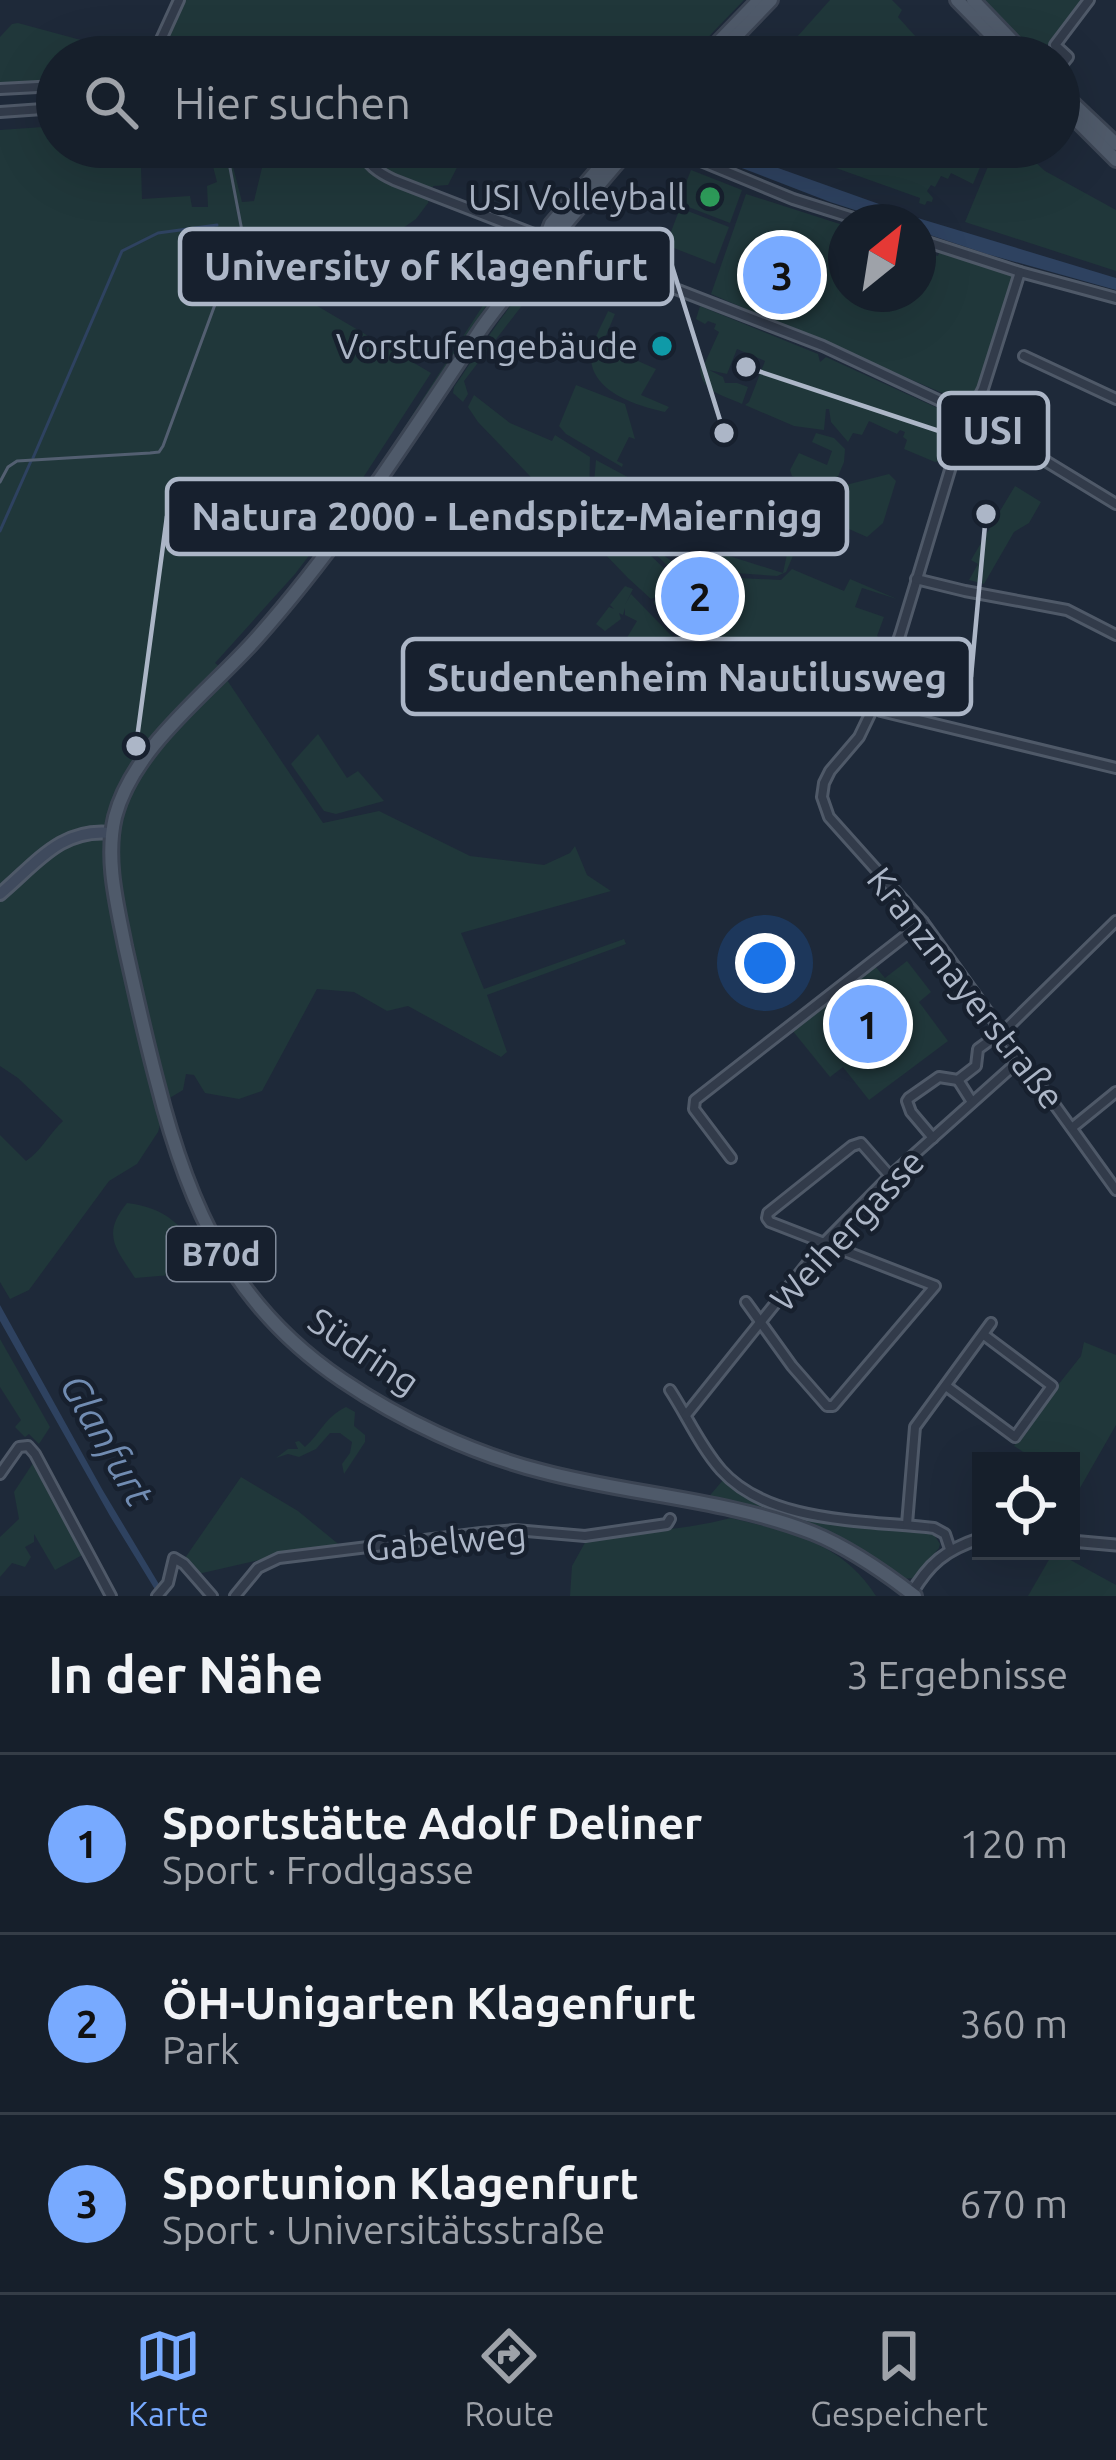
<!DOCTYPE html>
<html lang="de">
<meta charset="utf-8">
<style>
body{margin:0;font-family:Ubuntu,sans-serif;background:#1f2733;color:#f1f3f6}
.controls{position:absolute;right:36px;bottom:36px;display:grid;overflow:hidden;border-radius:0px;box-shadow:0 12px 48px #0002}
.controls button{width:108px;height:108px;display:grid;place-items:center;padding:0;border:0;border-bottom:3px solid #353d47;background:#161f2b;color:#f1f3f6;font:60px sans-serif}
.compass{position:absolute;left:828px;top:204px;width:108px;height:108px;border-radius:50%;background:#161f2b;box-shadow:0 12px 48px #0002;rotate:30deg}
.you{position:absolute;left:765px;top:963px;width:42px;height:42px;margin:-30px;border:9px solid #fff;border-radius:50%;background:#1a73e8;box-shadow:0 0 0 18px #1a73e833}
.badge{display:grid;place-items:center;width:78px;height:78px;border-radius:50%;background:#78aaff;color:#111;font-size:39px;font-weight:700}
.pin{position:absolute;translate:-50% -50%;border:6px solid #fff;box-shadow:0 3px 12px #0006}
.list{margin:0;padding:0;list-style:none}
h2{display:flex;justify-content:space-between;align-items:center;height:156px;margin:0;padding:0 48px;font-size:51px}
h2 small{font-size:39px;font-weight:400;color:#9ea2a9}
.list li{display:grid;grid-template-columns:78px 1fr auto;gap:36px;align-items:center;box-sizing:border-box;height:180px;padding:0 48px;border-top:3px solid #353d47}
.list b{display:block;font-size:45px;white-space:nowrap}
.list p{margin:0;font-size:39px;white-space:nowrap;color:#9ea2a9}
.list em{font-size:39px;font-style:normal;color:#9ea2a9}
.icon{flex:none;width:66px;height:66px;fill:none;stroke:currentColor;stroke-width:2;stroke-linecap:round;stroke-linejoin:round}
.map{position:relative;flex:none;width:1116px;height:1596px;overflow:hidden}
.search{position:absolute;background:#161f2b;box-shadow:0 12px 48px #0002;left:36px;right:36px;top:36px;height:132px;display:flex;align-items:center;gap:30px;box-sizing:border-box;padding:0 42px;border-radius:66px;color:#9ea2a9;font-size:45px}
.sheet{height:696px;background:#161f2b}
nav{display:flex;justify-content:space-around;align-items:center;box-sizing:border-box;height:168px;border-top:3px solid #353d47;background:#161f2b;font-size:33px;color:#9ea2a9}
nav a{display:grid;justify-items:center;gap:6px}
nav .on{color:#78aaff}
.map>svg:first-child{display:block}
.green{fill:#20373a}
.water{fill:#2e4260}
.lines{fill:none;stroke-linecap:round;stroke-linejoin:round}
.stream{stroke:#2e4260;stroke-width:3}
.minor-casing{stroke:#4f5968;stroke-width:14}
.tertiary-casing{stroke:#4f5968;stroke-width:15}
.secondary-casing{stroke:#4f5968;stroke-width:16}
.primary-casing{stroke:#3b4453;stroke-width:18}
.minor{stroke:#323b4a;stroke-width:8}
.tertiary{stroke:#323b4a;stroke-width:9}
.secondary{stroke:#3f4a5d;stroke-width:10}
.primary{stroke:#4f5a6a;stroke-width:12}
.tram{stroke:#535f71;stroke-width:3}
.leisure-dot{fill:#2e9e5b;stroke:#17202e;stroke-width:4.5}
.culture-dot{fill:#0f9aa8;stroke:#17202e;stroke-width:4.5}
.labels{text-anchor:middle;stroke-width:9;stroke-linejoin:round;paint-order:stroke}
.shield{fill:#17202e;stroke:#7f8999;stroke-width:3}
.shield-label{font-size:33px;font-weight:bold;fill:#acb6c7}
.poi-label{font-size:36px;fill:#acb6c7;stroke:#17202e;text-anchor:end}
.street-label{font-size:36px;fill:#acb6c7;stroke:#17202e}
.water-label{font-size:39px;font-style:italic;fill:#718cb2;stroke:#17202e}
.leader{fill:none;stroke:#acb6c7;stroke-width:4.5}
.callout-dot{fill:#acb6c7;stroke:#17202e;stroke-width:4.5}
.callout{fill:#17202e;stroke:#acb6c7;stroke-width:4.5}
.callout-label{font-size:39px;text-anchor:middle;font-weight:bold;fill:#acb6c7}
</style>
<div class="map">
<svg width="1116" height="1596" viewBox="0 0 1116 1596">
<rect width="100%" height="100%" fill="#1e2939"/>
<!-- green -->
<g class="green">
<polygon points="182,0 744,0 689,57 543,57 511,51 424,50 321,57 156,57"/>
<polygon points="830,0 892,0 902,10 898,17 934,57 783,57 789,46"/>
<polygon points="982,0 1081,0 1039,56"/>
<polygon points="18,23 140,56 141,57 57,57 57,82 0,87 0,37 12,24"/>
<path d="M57,126V147H185L186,162L141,167L142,199L190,196L192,207H208L207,186L217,182L208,147H228L242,202L254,201L267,147H327L337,167L353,165V147H402L423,165L447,147H499L496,152L485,148L473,155L464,154L448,185L433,186L428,203L416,219L390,237L339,283L309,291L287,280L252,250L245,252L258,267L297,294L431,373L333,524L295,574L215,663L220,667L298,580L351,510L502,276L521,252L523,253L504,278L370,488L300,582L221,671L323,823L379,811L470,856L544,865L570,853L575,846L587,875L611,891L461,933L484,989L624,939L626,944L487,995L507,1052L501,1057L408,1006L387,1011L354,992L317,989L262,1091L239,1099L205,1093L194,1075L186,1074L183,1090L168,1099L158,1132L137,1164L109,1181L29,1290L10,1299L0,1282V1135L26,1161C42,1150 49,1134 63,1121L18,1078L0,1066V130Z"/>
<polygon points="777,147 976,147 971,158 981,165 973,184 951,173 948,179 941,176 935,187 931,185 927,191 933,198 932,202 927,201 925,205 919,203 920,198"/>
<polygon points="996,147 1019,147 1045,171 1116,210 1116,271 965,222"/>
<polygon points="691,170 742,190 730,223 678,203"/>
<polygon points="746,194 846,226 846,294 918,294 918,250 938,256 939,253 1014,272 979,388 968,404 711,294"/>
<polygon points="680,208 729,227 715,264 666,245"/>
<path d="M558,257H576L596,266L584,292L550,269L464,381L468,394L463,402L453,393L454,387C478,353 525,276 558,257Z"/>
<path d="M700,306L818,354L820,362L826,357L957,417L944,460L935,462L904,449L907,440L903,437L905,432L900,430L897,434L869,421L862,435L853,433L848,442L831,422L829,409H826L824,430L794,426L745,405L749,402L765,361L737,349L727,374L709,370L723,377L725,383H737L748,387L742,404C722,395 699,391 700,366L703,367L719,332L714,329L716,324L708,321L705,324L696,319Z"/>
<path d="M608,311L615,314L602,345L656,369L641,395L669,407L665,412C638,406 591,392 591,357C591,342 602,325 608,311Z"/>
<polygon points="576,385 625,404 635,439 629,437 617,461 623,464 622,467 566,434 559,426"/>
<polygon points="474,395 510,423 552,441 555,435 590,457 589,497 669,573 658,596 651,599 628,578 478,422 468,407"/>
<polygon points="816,433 834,438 845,449 844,462 837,479 819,487 792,476 790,470 799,453 827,465 832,451 812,442"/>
<path d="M596,460L635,481L632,492L606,477L596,493L660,528L654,534C656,548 660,554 673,562L670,568L593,494Z"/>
<polygon points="889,474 896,481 883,523 867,537 815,514 821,495 834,488"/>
<polygon points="1015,486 1041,502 1029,523 1014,532 984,584 969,580 978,564 971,560 997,516 993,514 995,510 1000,511"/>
<polygon points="768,536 796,549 786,572 777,576 676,569 678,564 702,556 707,549 783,573 787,554 758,547 763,537"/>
<polygon points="792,569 844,591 850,579 897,599 862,588 855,607 884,617 877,636 886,643 887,658 735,699 653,602 663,596 673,575 781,580"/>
<polygon points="625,586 633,589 625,605 631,594 695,660 674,693 661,684 647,664 619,651 637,621 625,615 625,608 623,615 619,613 621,619 605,631 596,624 609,607 614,609 610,605"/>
<polygon points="318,734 347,778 358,771 384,801 336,814 324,811 291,764"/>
<polygon points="907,961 931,992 919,1002 948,1041 869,1100 843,1067 830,1077 792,1030 874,965 885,978"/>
<path d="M127,1203C167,1208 184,1226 203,1260L183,1274L135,1278C116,1248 101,1235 127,1203Z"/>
<polygon points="0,1339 50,1427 39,1444 29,1434 25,1437 15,1427 21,1420 0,1387"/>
<polygon points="1084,1342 1116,1355 1116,1425 1080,1488 1071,1482 1071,1461 1037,1461 1014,1446 1043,1404 1081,1356"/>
<path d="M346,1407L355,1412L354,1426L365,1435V1442L344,1474L342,1464L350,1453L352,1442L340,1433H330L316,1449L299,1457L288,1454L276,1458L288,1449H298L295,1442L299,1441L305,1447C321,1433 324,1418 346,1407Z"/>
<polygon points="35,1460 84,1554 55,1570 34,1534 34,1542 25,1547 31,1557 25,1567 12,1563 0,1577 0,1537 19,1519 14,1492"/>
<polygon points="241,1477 298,1511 342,1547 281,1555 198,1574 185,1558"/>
<path d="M723,1480C778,1528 863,1527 933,1533L940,1544L939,1548L914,1578L903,1579L894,1571L831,1535L706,1500Z"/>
<path d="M731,1518C790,1532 842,1542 876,1596H570L572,1566L587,1539C635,1532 685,1530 731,1518Z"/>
<polygon points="1054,1551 1116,1585 1116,1596 1028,1596"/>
</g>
<!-- water -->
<g class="water">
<polygon points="687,147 719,147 921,219 1116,278 1116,290 987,254 918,231 918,222 892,222 830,202"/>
<polygon points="0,1305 102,1489 166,1596 159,1596 110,1516 0,1321"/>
</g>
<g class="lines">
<!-- stream -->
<g class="stream">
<polyline points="33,458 122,251 158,233 217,225"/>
<polyline points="0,531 31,461"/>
</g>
<defs>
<g id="minor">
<polyline points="153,57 179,0"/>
<polyline points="1059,68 1068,57 1055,45 1089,0"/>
<polyline points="0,89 57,86"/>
<polyline points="0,112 57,108"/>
<path d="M360,147C365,164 379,173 394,180L823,346L970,415L1116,504"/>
<polyline points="667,147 793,199 866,222"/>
<polyline points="918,239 1020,272 1116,298"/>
<polyline points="1020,272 983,389 970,415 953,460 900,635 874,706 859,737 830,771 824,783 822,797 829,817 923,922 1116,1190"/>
<polyline points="1024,356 1116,399"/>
<polyline points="916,579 965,591 1067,610 1116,635"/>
<polyline points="874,706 881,711 1116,768"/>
<polyline points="958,1080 972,1102"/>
<polyline points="1073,1127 1116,1092"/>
<polyline points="933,1138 911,1112 907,1101 909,1098 939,1077 958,1080 976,1066 978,1049 1007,1028 1116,921"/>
<polyline points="731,1158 694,1109 695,1100 923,922"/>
<polyline points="746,1302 792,1366 827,1406 833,1406 935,1286 770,1222 767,1218 768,1213 852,1146 861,1143 890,1176"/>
<polyline points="946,1386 1015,1437 1052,1386 984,1335"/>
<path d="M670,1390C687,1416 700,1446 721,1470C769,1524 865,1520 934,1528L945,1534L950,1549"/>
<polyline points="686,1415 823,1244 890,1176 1022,1058"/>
<polyline points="0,1474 19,1447 28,1446 35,1454 111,1596"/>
<polyline points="907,1524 915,1427 991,1323"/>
<polyline points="157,1596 168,1583 174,1558 184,1564 212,1596"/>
<polyline points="235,1596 258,1568 279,1558 481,1533 515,1530 585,1536 667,1524 670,1519"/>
</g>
<g id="tertiary">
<polyline points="1071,1541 1116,1545"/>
<path d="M910,1596C929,1563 945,1550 981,1538"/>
</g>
<path id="secondary" d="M0,894C36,864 61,827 112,833"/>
<g id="primary">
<polyline points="957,0 1013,57"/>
<polyline points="973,0 1023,52 1024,57"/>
<polyline points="704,57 759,0"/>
<polyline points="716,57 771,0"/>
<polyline points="1059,90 1116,144"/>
<polyline points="1059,103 1116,160"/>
<path d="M617,147L551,224C539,261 501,299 479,332C408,437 341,544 256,639C209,692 133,747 115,817C105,859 117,905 125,946C135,991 145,1037 157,1082C188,1206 232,1306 342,1380C401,1420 471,1453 541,1471C630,1495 727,1499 813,1533C850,1548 884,1572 915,1596"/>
<polyline points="546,239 560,230 631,147"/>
</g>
</defs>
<!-- minor casing -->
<use href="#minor" class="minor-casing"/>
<!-- tertiary casing -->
<use href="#tertiary" class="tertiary-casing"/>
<!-- secondary casing -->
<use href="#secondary" class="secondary-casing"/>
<!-- primary casing -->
<use href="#primary" class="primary-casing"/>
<!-- minor -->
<use href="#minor" class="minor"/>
<!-- tertiary -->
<use href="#tertiary" class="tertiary"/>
<!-- secondary -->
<use href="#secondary" class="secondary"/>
<!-- primary -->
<use href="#primary" class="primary"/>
<!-- tram -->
<polyline class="tram" points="0,482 8,467 17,461 150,453 159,452 163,446 242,231 226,147"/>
</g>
<!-- markers -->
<circle class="leisure-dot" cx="710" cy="197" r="12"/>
<circle class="culture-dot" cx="662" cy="346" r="12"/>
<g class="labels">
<!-- shield labels -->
<rect class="shield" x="167" y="1227" width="108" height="54" rx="9"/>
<g class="shield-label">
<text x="221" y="1266">B70d</text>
</g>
<!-- poi labels -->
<g class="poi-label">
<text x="686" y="210">USI Volleyball</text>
<text x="638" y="359">Vorstufengebäude</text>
</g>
<!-- street labels -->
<g class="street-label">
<text transform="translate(966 988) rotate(52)" y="13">Kranzmayerstraße</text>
<text transform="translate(847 1230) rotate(-47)" y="13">Weihergasse</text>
<text transform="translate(364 1351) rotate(34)" y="13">Südring</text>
<text transform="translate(446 1541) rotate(-5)" y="13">Gabelweg</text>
</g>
<!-- water labels -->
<g class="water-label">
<text transform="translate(107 1440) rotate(60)" y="14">Glanfurt</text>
</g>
</g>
<!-- callouts -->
<path class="leader" d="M724 433L672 266M746 367L939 431M136 746L167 516M986 514L971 677"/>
<g class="callout-dot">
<circle cx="724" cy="433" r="12"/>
<circle cx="746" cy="367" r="12"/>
<circle cx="136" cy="746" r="12"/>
<circle cx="986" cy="514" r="12"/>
</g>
<g class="callout">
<rect x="180" y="229" width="492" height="75" rx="12"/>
<rect x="939" y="393" width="109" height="75" rx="12"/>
<rect x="167" y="479" width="680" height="75" rx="12"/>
<rect x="403" y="639" width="568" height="75" rx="12"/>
</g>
<g class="callout-label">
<text x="426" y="280">University of Klagenfurt</text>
<text x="993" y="444">USI</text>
<text x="507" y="530">Natura 2000 - Lendspitz-Maiernigg</text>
<text x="687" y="691">Studentenheim Nautilusweg</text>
</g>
</svg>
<div class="controls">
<button><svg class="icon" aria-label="locate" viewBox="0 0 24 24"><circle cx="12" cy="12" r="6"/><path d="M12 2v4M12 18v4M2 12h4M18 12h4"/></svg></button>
</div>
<svg class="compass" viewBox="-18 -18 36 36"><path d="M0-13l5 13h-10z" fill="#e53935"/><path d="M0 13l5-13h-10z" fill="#9ea2a9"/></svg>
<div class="you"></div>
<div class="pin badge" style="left:868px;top:1024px">1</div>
<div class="pin badge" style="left:700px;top:596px">2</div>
<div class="pin badge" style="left:782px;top:275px">3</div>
<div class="search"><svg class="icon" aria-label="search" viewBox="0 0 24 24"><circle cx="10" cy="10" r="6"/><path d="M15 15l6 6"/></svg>Hier suchen</div>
</div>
<section class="sheet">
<h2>In der Nähe<small>3 Ergebnisse</small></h2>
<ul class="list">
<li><span class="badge">1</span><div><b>Sportstätte Adolf Deliner</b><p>Sport · Frodlgasse</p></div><em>120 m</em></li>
<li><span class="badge">2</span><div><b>ÖH-Unigarten Klagenfurt</b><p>Park</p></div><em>360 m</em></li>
<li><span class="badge">3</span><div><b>Sportunion Klagenfurt</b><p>Sport · Universitätsstraße</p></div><em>670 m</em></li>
</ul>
</section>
<nav>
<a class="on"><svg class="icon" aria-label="map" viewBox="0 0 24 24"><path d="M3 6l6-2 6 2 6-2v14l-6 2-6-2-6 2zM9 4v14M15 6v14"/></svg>Karte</a>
<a><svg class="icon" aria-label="directions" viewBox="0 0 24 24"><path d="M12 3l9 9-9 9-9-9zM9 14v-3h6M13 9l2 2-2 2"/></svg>Route</a>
<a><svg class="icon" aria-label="saved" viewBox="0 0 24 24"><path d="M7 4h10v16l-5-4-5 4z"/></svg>Gespeichert</a>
</nav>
